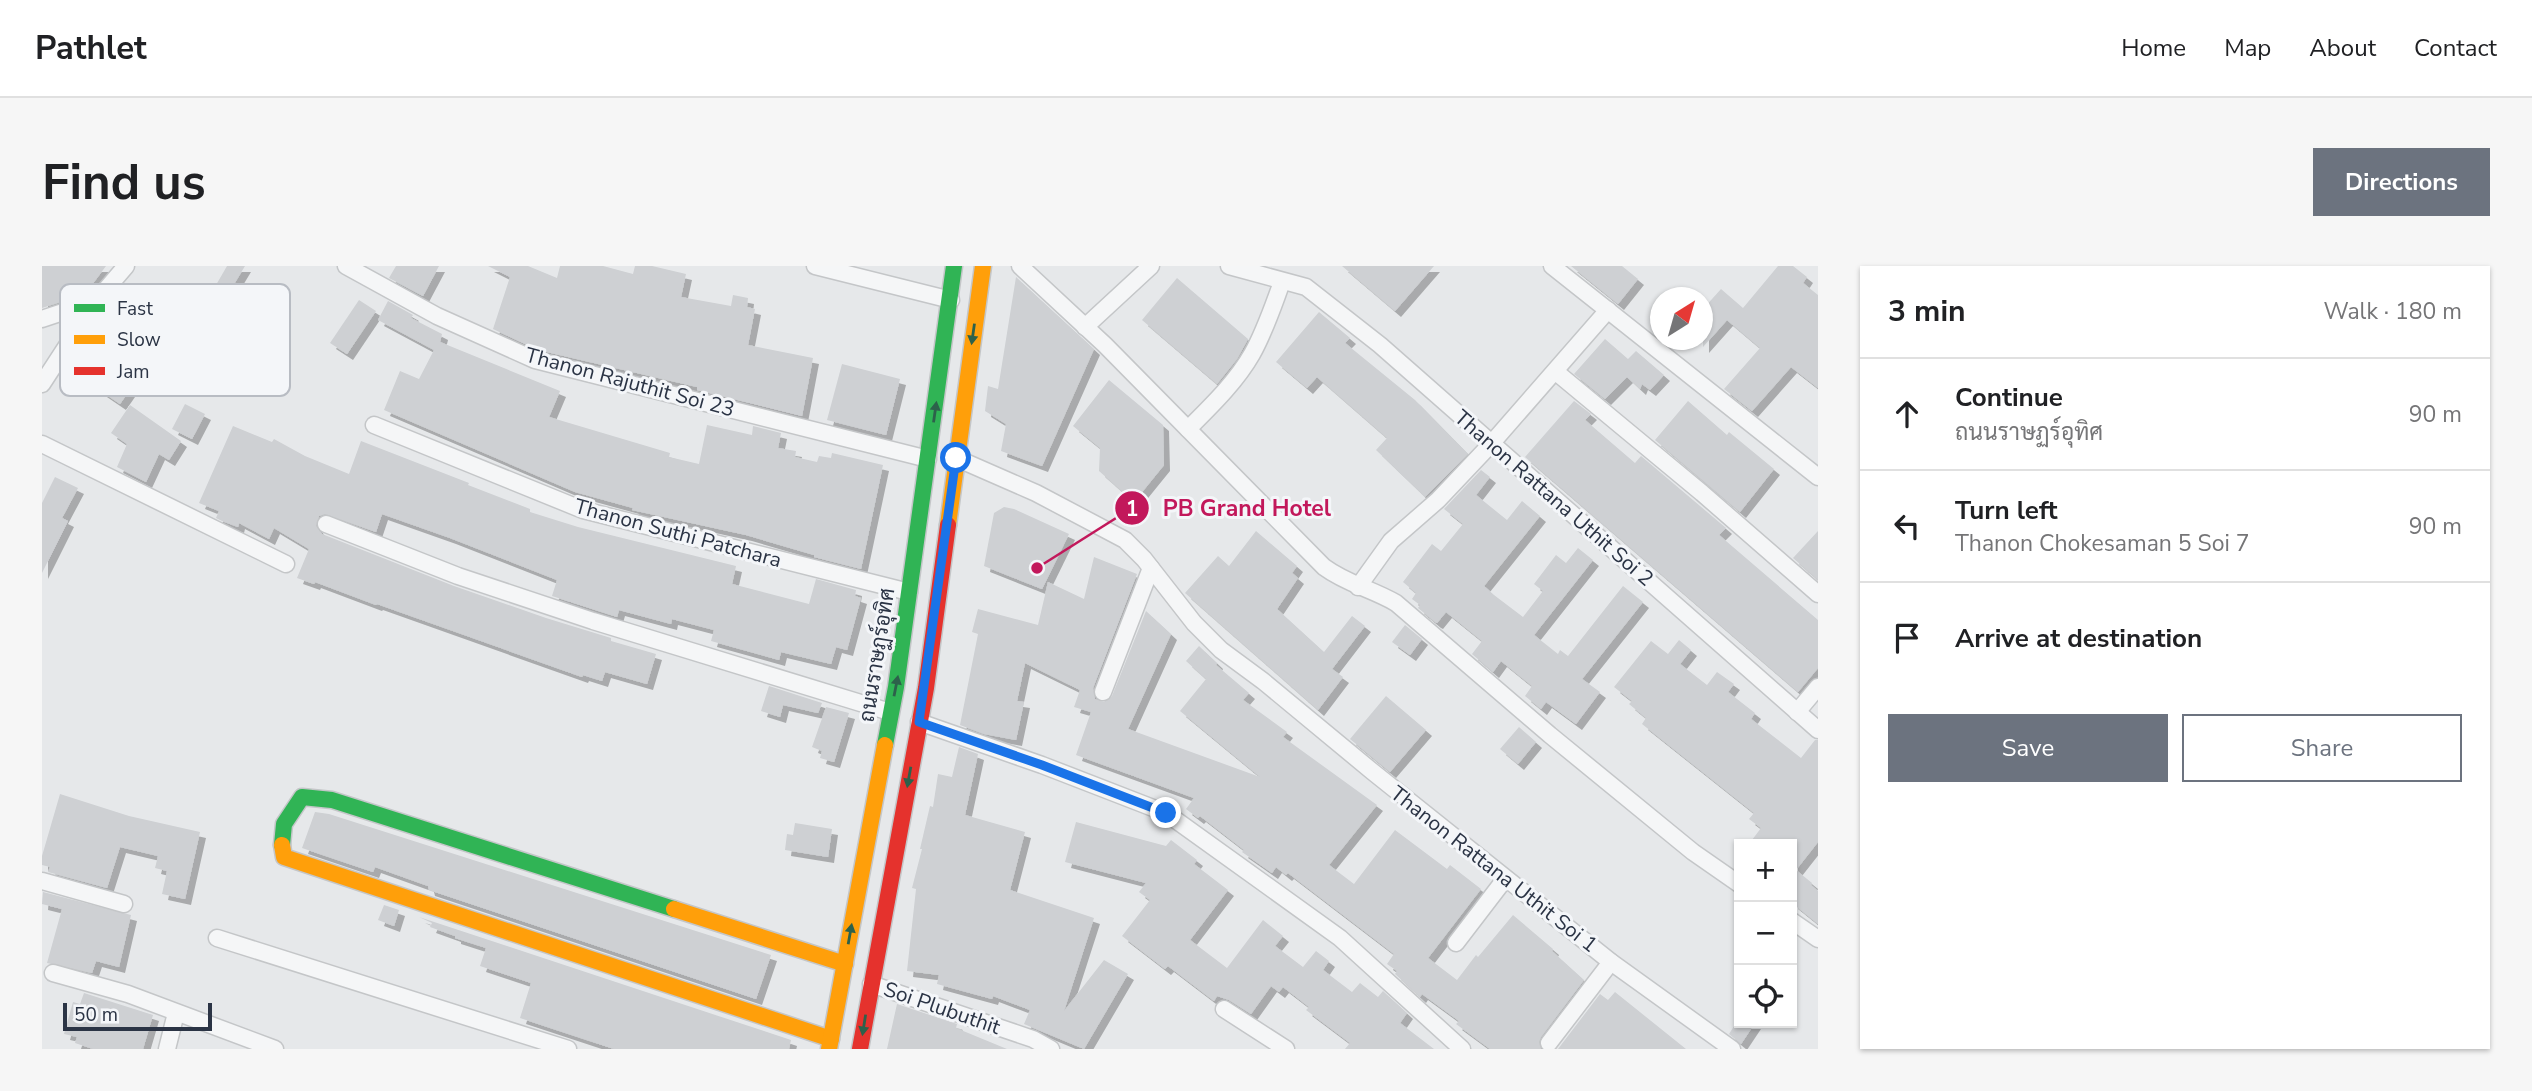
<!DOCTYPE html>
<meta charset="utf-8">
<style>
body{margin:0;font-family:"Nunito Sans",Sarabun,sans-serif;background:#f6f6f6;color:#202124}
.controls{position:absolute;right:21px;bottom:21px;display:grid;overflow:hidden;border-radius:0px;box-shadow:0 2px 5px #0004}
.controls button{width:63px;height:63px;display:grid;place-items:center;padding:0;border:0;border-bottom:2px solid #e0e0e0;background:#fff;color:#202124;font:35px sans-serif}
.compass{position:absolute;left:1608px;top:21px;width:63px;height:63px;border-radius:50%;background:#fff;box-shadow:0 2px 5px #0004;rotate:37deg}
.scale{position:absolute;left:21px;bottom:18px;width:149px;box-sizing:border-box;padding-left:7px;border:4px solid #2b3445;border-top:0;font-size:19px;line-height:24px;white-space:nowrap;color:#2b3445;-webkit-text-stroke:5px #f4f6f9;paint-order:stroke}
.stop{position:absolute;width:21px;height:21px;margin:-16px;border:5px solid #1a73e8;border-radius:50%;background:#fff}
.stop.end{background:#1a73e8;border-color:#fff;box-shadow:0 2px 7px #0008}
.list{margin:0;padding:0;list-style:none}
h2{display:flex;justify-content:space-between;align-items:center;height:91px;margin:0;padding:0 28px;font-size:30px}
h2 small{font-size:23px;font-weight:400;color:#757577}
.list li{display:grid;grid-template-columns:46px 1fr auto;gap:21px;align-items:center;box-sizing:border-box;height:112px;padding:0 28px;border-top:2px solid #e0e0e0}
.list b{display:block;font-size:26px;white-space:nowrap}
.list p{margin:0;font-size:23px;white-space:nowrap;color:#757577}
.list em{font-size:23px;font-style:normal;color:#757577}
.actions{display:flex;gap:14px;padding:21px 28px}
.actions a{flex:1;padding:16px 0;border:2px solid #6c737f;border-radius:0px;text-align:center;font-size:24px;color:#6c737f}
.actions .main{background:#6c737f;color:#fff}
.icon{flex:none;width:38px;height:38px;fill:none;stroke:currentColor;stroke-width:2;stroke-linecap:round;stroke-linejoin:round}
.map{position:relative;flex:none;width:1776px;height:783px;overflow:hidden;border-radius:0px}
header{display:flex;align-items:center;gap:42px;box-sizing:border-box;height:98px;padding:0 35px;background:#fff;border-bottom:2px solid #e0e0e0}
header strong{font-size:33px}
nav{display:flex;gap:38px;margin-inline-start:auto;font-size:24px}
.intro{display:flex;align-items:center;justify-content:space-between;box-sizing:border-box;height:168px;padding:0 42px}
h1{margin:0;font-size:49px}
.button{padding:18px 32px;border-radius:0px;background:#6c737f;color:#fff;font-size:24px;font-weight:700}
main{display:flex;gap:42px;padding:0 42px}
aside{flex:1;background:#fff;border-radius:0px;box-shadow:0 2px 5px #0004}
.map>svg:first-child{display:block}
.building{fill:#ced0d3;filter:url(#shadow)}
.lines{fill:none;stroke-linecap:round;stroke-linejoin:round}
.street-casing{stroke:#c4c6c8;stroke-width:19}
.fast-casing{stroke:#c4c6c8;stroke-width:19}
.slow-casing{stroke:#c4c6c8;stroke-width:19}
.jam-casing{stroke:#c4c6c8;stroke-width:19}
.street{stroke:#f5f6f7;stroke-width:16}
.fast{stroke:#30b455;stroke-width:16}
.slow{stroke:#ff9f0a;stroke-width:16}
.jam{stroke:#e5322d;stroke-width:16}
.oneway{fill:#2d614b}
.route{stroke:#1a73e8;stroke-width:9}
.labels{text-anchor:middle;stroke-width:6;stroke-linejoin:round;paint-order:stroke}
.street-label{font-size:21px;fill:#2b3445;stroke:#f4f6f9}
.key{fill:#f4f6f9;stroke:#b8bcc3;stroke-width:2}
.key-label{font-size:19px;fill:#2b3445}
.leader{fill:none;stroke:#c2185b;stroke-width:2.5}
.callout-dot{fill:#c2185b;stroke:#f4f6f9;stroke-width:2.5}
.mark-label{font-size:21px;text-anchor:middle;font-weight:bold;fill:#fff}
.callout-label{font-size:23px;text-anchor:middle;font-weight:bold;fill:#c2185b;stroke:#f4f6f9;stroke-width:6;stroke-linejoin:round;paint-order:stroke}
</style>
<header>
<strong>Pathlet</strong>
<nav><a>Home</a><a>Map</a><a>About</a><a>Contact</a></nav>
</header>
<div class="intro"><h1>Find us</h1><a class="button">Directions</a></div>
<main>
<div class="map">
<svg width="1776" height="783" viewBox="0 0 1776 783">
<defs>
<filter id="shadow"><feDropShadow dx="6" dy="6" stdDeviation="0" flood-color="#0004"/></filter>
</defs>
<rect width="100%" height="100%" fill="#e6e8ea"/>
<!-- building -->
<g class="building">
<polygon points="0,0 64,0 43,28 0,42"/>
<polygon points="185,0 203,0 171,53 159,45"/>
<polygon points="354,0 397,0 381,30 347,12"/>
<polygon points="446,0 486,0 515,12 518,0 561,0 591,8 593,0 610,0 644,8 639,31 689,40 691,29 706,32 705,41 713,43 706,79 771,92 760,150 655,124 655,121 496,84 451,63 468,11"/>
<polygon points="1300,0 1392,0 1353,45"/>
<polygon points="1529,0 1580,0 1596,13 1576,38"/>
<polygon points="1736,0 1751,0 1765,11 1761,17 1776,29 1776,122 1749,101 1710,145 1682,123 1718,82 1685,54 1661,81 1661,43 1679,23 1701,42"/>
<polygon points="974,11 1052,83 1000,200 959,185 964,158 943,145 946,120 956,123"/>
<polygon points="1135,12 1206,73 1195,93 1175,118 1100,54"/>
<polygon points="317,34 334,45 305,88 288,77"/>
<polygon points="346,35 371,49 369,52 400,68 398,76 518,125 507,151 628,187 627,191 657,198 665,159 710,169 711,160 739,167 736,182 754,185 753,191 775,196 777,190 789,192 790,187 841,199 819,303 772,291 772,289 704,269 590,244 591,242 533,226 342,144 358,105 377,113 392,84 336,54"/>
<polygon points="1277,46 1308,72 1303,77 1373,134 1426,188 1383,231 1334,184 1345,172 1275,111 1265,122 1234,96"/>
<polygon points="1563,73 1586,93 1594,85 1622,109 1608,124 1600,118 1598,123 1585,111 1563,133 1532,108"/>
<polygon points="51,82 96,112 78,138 34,108"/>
<polygon points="800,98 858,113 844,169 785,154"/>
<polygon points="1067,114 1121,159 1122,199 1092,236 1057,205 1058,182 1031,160"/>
<polygon points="1532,135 1549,148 1543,154 1593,197 1599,190 1684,262 1677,269 1776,354 1776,402 1756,426 1483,191"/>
<polygon points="1646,135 1685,169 1687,166 1732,203 1698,246 1613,174"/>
<polygon points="143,138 163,148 150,173 130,163"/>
<polygon points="88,139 139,175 127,194 117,188 104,216 75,201 85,178 69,167"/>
<polygon points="191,160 230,176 232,173 263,190 307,208 319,175 427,217 426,219 483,241 488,243 488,246 536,261 694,300 690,318 767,338 774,313 814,324 813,330 819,332 805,384 794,381 789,398 739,386 737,394 669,375 672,364 630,353 629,358 577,344 575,351 510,330 515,314 408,272 340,248 334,266 283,248 277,250 274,260 280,268 412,320 504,352 569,372 569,375 614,388 605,418 563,406 560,415 541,409 540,411 335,338 334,339 273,316 272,318 255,312 267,283 232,262 227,273 197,257 196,261 180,255 174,252 177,245 157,237"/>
<polygon points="1439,204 1448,211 1434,229 1465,254 1480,235 1498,250 1442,320 1452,329 1481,351 1501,325 1492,318 1514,289 1524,297 1536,282 1551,294 1492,369 1516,388 1518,384 1526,390 1581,320 1601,336 1540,413 1558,426 1534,458 1504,436 1499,443 1483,430 1490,420 1459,395 1451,406 1430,388 1440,375 1404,346 1395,357 1393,356 1376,342 1378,339 1370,333 1374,327 1361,316 1390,278 1399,285 1421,258 1402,243"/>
<polygon points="13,211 36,222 20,252 26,255 0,307 0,237"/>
<polygon points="962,241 972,243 1027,268 1000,323 942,300 952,247"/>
<polygon points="1214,265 1255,300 1250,307 1256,312 1235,343 1282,386 1310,350 1323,360 1290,403 1301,411 1276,444 1143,327 1176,290 1187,300"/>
<polygon points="1776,265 1776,314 1751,292"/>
<polygon points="1052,291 1095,308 1051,422 1053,433 1062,436 1070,430 1104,345 1129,368 1086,463 1218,511 1138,445 1164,413 1144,395 1157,380 1175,397 1174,399 1207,427 1201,434 1245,466 1241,471 1335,539 1287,599 1312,618 1353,564 1405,603 1408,599 1439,623 1386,692 1415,714 1434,689 1436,691 1471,649 1511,683 1510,685 1542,714 1499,771 1497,776 1499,783 1448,783 1414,758 1417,755 1380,728 1378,731 1353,708 1355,705 1345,698 1352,688 1246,607 1244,609 1234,601 1230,607 1200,586 1202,584 1158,550 1156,552 1144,543 1152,532 1034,489 1049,446 1032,441 1038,424 983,397 975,435 982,436 974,474 942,468 918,459 936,368 930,366 936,343 996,359 1006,316 1042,333"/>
<polygon points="1363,359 1380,373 1368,389 1350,376"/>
<polygon points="1637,374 1649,384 1638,398 1665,419 1675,406 1692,418 1686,426 1713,447 1709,453 1759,492 1773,474 1776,474 1776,576 1754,604 1770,617 1769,619 1776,625 1776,658 1750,637 1750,578 1707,578 1719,562 1707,553 1712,547 1600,458 1604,452 1587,438 1590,435 1572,421 1609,375 1626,388"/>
<polygon points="727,420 780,437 776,447 741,439 738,451 719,445"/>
<polygon points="1344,430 1384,464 1348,506 1308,473"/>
<polygon points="784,441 807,447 792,496 778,492 780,485 770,481"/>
<polygon points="1477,461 1494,476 1476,498 1458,483"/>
<polygon points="917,481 936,488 923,549 983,566 968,624 1052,652 1022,745 1062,694 1086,708 1042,783 982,758 988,744 951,730 950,733 895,718 897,709 865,705 874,623 870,622 880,583 878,583 888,540 891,541 896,508 910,511"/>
<polygon points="18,528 87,550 158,566 143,633 120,628 125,605 113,602 116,590 78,581 65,622 6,606 8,601 0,599 0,590"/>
<polygon points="273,546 287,548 729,689 714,733 387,624 386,620 333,601 331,606 260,582"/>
<polygon points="1034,556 1124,580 1129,574 1155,594 1152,598 1186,624 1148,674 1185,702 1221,654 1241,670 1233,680 1261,701 1274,685 1287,695 1281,704 1310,726 1318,717 1336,731 1341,725 1365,747 1358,757 1392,783 1303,783 1308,777 1264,744 1267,741 1241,721 1237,726 1229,720 1209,748 1187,734 1175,730 1172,735 1126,700 1123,703 1080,670 1108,634 1097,626 1104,617 1023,596"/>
<polygon points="753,557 790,563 786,591 743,584 745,568 751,569"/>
<polygon points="1,626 89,649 77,701 54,695 50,707 5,697 20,643 0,638"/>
<polygon points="342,639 357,644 352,660 336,654"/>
<polygon points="377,651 749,774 747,783 572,783 478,752 489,717 438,700 444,682 413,672 413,670 388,661 390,657"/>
<polygon points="1573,726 1644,783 1516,783 1558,728 1566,734"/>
<polygon points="42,727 111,749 101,783 51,783 33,777 35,771 22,768 31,736 38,738"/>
<polygon points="855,738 915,758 914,762 965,783 845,783"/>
<polygon points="1694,757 1713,757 1699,778 1687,768"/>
</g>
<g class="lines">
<defs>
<g id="street">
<polyline points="304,0 395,50 493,94 886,193"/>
<polyline points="773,0 909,34"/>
<path d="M978,0L1063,79L1282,301C1305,318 1330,323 1354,337L1508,469L1651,586L1697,618"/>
<polyline points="1187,0 1264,21 1338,79 1776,464"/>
<polyline points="1510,0 1776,211"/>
<polyline points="0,53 54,35 84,0"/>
<polyline points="1043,61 1109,0"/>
<polyline points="1514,106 1660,227 1776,328"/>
<polyline points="0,118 54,35"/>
<polyline points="332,159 541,244 867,326"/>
<path d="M1146,163C1169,140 1194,116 1210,88C1223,65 1231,40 1240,16"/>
<polyline points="0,178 244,298"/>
<polyline points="914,192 994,227 1083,274 1102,293 1152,357 1179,384 1221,415 1331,506 1569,696 1690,783"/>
<polyline points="284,258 416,310 551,355 848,446"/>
<polyline points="1316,321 1349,275 1396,234 1449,178 1566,44"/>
<polyline points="1061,426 1109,302"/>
<polyline points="1755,446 1776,421"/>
<polyline points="877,456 1000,499 1124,547 1298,672 1420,783"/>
<polyline points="0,615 82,638"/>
<polyline points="1750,655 1776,673"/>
<polyline points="175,672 526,783"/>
<polyline points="1414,677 1463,613"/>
<polyline points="11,707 86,728 233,783"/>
<polyline points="829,718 991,773 1009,783"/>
<polyline points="1182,743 1244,783"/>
<polyline points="1507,777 1569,696"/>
<polyline points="125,783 134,747"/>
</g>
<g id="fast">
<polyline points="843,479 854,421 912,0"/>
<polyline points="240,579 242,558 260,531 290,534 632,643"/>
</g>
<g id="slow">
<polyline points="906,259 941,0"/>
<polyline points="240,579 242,591 789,773"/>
<polyline points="632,643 803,698"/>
<polyline points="787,783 843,479"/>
</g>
<polyline id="jam" points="818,783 884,422 906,259"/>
</defs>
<!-- street casing -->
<use href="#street" class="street-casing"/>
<!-- fast casing -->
<use href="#fast" class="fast-casing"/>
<!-- slow casing -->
<use href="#slow" class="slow-casing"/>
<!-- jam casing -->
<use href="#jam" class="jam-casing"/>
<!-- street -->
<use href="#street" class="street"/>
<!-- fast -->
<use href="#fast" class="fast"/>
<!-- slow -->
<use href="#slow" class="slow"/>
<!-- jam -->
<use href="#jam" class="jam"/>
</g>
<!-- one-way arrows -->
<defs><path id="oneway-solid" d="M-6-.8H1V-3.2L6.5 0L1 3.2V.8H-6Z" transform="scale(1.75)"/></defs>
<g class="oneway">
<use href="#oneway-solid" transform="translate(931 68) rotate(98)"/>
<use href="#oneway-solid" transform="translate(893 146) rotate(-82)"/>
<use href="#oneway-solid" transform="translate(854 420) rotate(-79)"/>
<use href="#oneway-solid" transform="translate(867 511) rotate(100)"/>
<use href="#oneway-solid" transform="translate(808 668) rotate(-80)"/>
<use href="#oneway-solid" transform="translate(822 759) rotate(99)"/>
</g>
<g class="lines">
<!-- route -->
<polyline class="route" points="914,192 877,456 1000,499 1124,547"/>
</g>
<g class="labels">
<!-- street labels -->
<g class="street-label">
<text transform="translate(588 116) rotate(15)" y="7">Thanon Rajuthit Soi 23</text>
<text transform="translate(1512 232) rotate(41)" y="7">Thanon Rattana Uthit Soi 2</text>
<text transform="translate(636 267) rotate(15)" y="7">Thanon Suthi Patchara</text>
<text transform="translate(835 389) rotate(-81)" y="7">ถนนราษฏร์อุทิศ</text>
<text transform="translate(1452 603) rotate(38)" y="7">Thanon Rattana Uthit Soi 1</text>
<text transform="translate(900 742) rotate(19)" y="7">Soi Plubuthit</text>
</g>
</g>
<!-- legend -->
<rect x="18" y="18" width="230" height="112" rx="10" class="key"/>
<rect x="32" y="38" width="31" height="8" fill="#30b455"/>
<rect x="32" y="69" width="31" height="9" fill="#ff9f0a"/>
<rect x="32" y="101" width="31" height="8" fill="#e5322d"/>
<g class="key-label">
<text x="75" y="49">Fast</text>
<text x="75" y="80">Slow</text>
<text x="75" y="112">Jam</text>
</g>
<!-- callouts -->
<path class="leader" d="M995 302L1090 242"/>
<g class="callout-dot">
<circle cx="995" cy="302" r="7"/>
<circle cx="1090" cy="242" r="18"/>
</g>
<g class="mark-label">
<text x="1090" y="250">1</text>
</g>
<g class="callout-label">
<text x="1205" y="250">PB Grand Hotel</text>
</g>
</svg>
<div class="controls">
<button>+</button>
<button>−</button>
<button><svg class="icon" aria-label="locate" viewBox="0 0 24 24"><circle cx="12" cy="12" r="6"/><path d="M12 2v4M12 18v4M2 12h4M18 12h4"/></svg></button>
</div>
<svg class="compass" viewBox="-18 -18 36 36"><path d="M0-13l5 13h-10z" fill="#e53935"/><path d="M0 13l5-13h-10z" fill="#757577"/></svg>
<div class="scale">50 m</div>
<div class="stop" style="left:914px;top:192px"></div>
<div class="stop end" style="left:1124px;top:547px"></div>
</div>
<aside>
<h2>3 min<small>Walk · 180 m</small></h2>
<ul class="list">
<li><svg class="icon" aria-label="ahead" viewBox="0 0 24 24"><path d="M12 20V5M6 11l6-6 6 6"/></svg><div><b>Continue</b><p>ถนนราษฏร์อุทิศ</p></div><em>90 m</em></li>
<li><svg class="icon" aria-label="left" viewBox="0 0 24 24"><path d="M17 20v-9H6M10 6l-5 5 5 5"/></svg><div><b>Turn left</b><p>Thanon Chokesaman 5 Soi 7</p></div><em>90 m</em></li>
<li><svg class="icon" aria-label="arrive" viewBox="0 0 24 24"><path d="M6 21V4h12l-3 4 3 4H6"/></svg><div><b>Arrive at destination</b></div></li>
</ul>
<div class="actions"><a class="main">Save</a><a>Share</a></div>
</aside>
</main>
